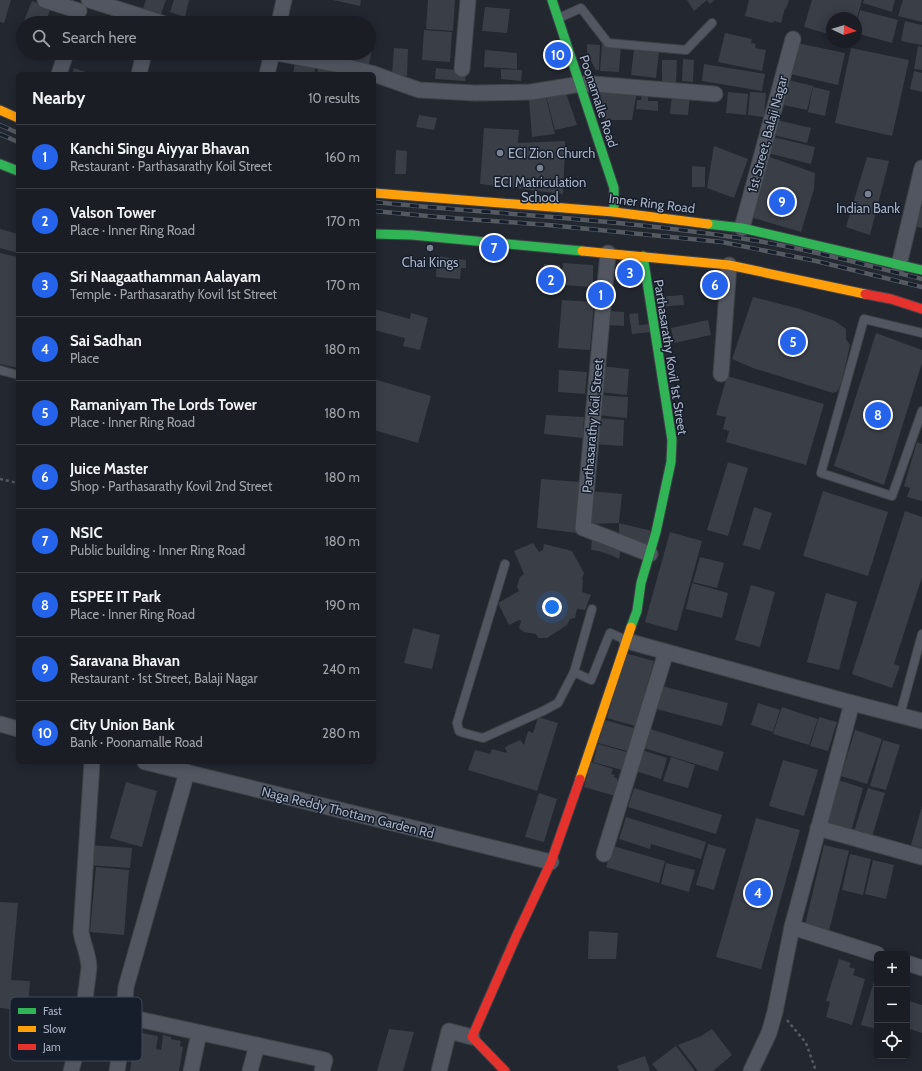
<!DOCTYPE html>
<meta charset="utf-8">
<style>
body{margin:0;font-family:Cabin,sans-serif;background:#272a31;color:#f1f3f6}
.controls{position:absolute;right:12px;bottom:12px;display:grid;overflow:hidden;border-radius:6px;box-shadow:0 2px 10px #0003}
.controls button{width:36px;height:36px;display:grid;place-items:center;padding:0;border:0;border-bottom:1px solid #383b41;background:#1a1d24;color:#f1f3f6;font:20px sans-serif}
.compass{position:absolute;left:826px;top:12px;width:36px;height:36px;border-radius:50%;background:#1a1d24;box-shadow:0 2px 10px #0003;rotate:94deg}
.you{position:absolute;left:552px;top:607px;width:14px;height:14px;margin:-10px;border:3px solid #fff;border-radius:50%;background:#1a73e8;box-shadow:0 0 0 6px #1a73e833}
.badge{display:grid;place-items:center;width:26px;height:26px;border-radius:50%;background:#2563eb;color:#fff;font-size:13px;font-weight:700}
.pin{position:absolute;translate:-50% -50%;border:2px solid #fff;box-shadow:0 1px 4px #0006}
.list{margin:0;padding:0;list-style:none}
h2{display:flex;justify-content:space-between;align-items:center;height:52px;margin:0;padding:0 16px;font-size:17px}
h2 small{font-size:13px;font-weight:400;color:#9fa2a6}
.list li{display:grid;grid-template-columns:26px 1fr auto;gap:12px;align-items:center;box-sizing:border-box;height:64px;padding:0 16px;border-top:1px solid #383b41}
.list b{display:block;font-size:15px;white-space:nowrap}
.list p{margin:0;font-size:13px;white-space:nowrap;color:#9fa2a6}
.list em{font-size:13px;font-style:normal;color:#9fa2a6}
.icon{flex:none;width:22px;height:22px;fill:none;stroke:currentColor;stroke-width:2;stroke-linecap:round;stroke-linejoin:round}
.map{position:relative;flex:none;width:922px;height:1071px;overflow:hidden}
.search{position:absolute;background:#1a1d24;box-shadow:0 2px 10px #0003;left:16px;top:16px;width:360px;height:44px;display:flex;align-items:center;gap:10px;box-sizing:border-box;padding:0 14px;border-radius:22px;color:#9fa2a6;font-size:15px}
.panel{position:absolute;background:#1a1d24;box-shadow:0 2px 10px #0003;left:16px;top:72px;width:360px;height:692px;border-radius:6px}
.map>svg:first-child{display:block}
.building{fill:#3a3e47}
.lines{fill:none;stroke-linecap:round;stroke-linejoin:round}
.lane-casing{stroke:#3e4249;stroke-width:10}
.street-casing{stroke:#3e4249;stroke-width:17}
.fast-casing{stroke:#3e4249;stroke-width:11}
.slow-casing{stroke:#3e4249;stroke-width:11}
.jam-casing{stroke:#3e4249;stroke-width:11}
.path{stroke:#555a62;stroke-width:2.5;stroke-dasharray:3 3;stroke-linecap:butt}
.lane{stroke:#515660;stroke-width:8}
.street{stroke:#515660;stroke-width:15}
.fast{stroke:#30b455;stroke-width:9}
.slow{stroke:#ff9f0a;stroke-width:9}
.jam{stroke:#e5322d;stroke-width:9}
.rail-casing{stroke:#555a62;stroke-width:4.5}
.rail{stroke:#161d2b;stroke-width:3;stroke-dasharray:9;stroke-linecap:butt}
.poi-dot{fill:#7a8190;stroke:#161d2b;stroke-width:1.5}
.labels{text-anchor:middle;stroke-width:3;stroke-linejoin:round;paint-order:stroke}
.street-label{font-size:13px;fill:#a9b2c4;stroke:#161d2b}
.poi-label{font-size:13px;fill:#a9b2c4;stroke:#161d2b}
.key{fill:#161d2b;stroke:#424a59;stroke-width:1}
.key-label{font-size:11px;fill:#a9b2c4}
</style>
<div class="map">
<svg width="922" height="1071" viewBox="0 0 922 1071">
<rect width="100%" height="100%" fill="#232730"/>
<!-- building -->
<g class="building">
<polygon points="0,0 11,0 4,23 0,22"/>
<polygon points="146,0 166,0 160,17 142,11"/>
<polygon points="174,0 189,0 185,17 170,12"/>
<polygon points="333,0 361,0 360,6"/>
<polygon points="428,0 455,0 453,31 426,29"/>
<polygon points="687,0 714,0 710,4 707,0 694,11"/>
<polygon points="749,0 789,0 786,9 785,8 781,23 774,21 773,23 745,16"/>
<polygon points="812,0 862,0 857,18 832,18 832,35 804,27"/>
<polygon points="864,0 895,0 892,12 863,3"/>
<polygon points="903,0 922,0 922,22 898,16"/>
<polygon points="32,1 51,8 45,23 23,23"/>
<polygon points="485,7 510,9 507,33 482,31"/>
<polygon points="860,10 898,20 892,43 856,33 856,25"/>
<polygon points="905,21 922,25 922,45 901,41"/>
<polygon points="424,30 452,32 450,62 422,60"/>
<polygon points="725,33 752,39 751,43 756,44 755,48 766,50 762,71 718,62"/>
<polygon points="797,43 845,53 838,85 790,74"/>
<polygon points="587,44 600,45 599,70 596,70 587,54"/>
<polygon points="602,44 621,45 619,72 600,71"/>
<polygon points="918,46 922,47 922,70 914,69"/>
<polygon points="369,48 372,49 369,64 352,60 354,53 369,53"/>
<polygon points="394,48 408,49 407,76 392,75"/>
<polygon points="851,48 909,60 892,136 835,123"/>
<polygon points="634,49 659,52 656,78 631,75"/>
<polygon points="485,50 517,53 517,69 484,67"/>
<polygon points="683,59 694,60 693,82 682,81"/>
<polygon points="662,60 677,60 676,82 662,82"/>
<polygon points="295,63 315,68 314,74 293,74"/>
<polygon points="704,64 765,74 762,91 702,81"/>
<polygon points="319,65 345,74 317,74"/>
<polygon points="74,68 92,74 72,74"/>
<polygon points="436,68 466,71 465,81 435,79"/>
<polygon points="501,69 522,70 521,81 501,79"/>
<polygon points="914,71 922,73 922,92 910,89"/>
<polygon points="788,80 813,86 807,110 783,105"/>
<polygon points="813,87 830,91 825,116 808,112"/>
<polygon points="595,88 637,91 632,120 605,120"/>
<polygon points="728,92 748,94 746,115 726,113"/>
<polygon points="750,92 766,93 764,117 748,115"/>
<polygon points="566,93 577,125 555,130 546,96"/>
<polygon points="642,93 648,94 648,101 658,101 658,111 636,109 637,100 641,100"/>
<polygon points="672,93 690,95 688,115 670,114"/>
<polygon points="546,98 555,134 532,137 529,99"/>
<polygon points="419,115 437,118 434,130 416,127"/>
<polygon points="777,120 811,128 807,143 773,135"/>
<polygon points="484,128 519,130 518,143 565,141 565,148 563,194 480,184"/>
<polygon points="773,137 815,147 811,164 768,153"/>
<polygon points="714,146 748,159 734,198 707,188"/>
<polygon points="396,150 407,151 406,174 395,174"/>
<polygon points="767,156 815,173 814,189 801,232 750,217"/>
<polygon points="867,157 889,161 870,235 846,227"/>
<polygon points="692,166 705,167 705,187 692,187"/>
<polygon points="919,208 922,208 922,228 917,227"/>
<polygon points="0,229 18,234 18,253 0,248"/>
<polygon points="0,253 18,257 18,368 0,364"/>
<polygon points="437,256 466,260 466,268 461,268 460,279 436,277"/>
<polygon points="563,263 593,265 593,287 561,285"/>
<polygon points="544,264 560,265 559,288 541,287"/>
<polygon points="622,265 637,265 639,282 622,280"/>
<polygon points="710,272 723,274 721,298 706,297"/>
<polygon points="683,295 684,305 657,307 656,297"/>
<polygon points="753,297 800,309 835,321 846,329 846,339 850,345 842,380 838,391 833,393 753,368 732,359"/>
<polygon points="562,300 594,302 590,350 558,348"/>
<polygon points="374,309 410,319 411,313 428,318 420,350 403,346 405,338 374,330"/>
<polygon points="607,311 624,312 624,326 607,325"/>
<polygon points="638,313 639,325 650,324 651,332 632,334 629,314"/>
<polygon points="708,320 711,335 674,343 671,328"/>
<polygon points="876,333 922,350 922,363 884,485 834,466"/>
<polygon points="600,366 629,369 627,395 598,392"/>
<polygon points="559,370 587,372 585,394 558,392"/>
<polygon points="727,376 824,404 806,465 726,442 729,431 723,429 726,417 716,415"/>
<polygon points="374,379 431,396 418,443 374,430"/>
<polygon points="598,395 628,397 627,418 596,415"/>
<polygon points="546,415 584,417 583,438 544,434"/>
<polygon points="595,418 624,420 623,446 593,444"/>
<polygon points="917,442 922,444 922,501 907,497 910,488 904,486"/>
<polygon points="728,462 748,468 728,536 707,530"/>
<polygon points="541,479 580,482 580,510 577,533 537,528"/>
<polygon points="589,491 622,494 619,523 589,524"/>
<polygon points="823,491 888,512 868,576 803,556"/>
<polygon points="754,507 772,513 760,550 743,545"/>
<polygon points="905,511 922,517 922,577 894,664 900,666 892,688 852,674"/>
<polygon points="619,523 652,531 647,546 619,538"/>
<polygon points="670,532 702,541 677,631 645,622"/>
<polygon points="592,537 621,548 619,559 613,556 599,551 591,550"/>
<polygon points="533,543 539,552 543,550 544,544 572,551 584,573 582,579 583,580 582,592 591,595 585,610 577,609 575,618 570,619 567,625 547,638 538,638 536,634 524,632 519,628 521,621 519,620 509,625 498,603 519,591 517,587 520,577 524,574 514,551"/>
<polygon points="700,557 724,563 717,588 693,582"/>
<polygon points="692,583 728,593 722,618 686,609"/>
<polygon points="751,585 775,592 760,647 735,640"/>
<polygon points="826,593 857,602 839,670 807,662"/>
<polygon points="413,628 440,635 432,669 404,663"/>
<polygon points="625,653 654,661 635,726 607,718"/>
<polygon points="662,686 728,703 722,726 656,709"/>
<polygon points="758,703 780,710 773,732 751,725"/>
<polygon points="782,707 818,719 809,745 773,734"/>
<polygon points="538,717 558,723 537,791 468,770 475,750 490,754 492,749 507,753 505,747 520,740 524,745 528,731 533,733"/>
<polygon points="819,717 837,722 828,751 810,746"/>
<polygon points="605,720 637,729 631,752 598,743"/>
<polygon points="647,728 724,752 718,771 641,747"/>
<polygon points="855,730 882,739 867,784 841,776"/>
<polygon points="883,740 900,745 886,790 870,786"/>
<polygon points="598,744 627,752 622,770 593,762"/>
<polygon points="642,750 667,758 661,779 635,771"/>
<polygon points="671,757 695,765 688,788 663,781"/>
<polygon points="783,760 818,770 804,816 769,806"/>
<polygon points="591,762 613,769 611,774 615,775 614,777 617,778 617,780 619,781 615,796 584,787"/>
<polygon points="838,780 863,788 851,832 826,825"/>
<polygon points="126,782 157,791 142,847 110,838"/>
<polygon points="634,788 722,815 716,834 628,807"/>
<polygon points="868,788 885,793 872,837 854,831"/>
<polygon points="539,793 557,799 544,842 525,837"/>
<polygon points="922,806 922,848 911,845"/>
<polygon points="626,817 706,842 701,859 651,844 650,849 619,839"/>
<polygon points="756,818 800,830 761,969 716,957"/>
<polygon points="708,844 726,849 714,890 696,885"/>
<polygon points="89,845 132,848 130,868 88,865"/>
<polygon points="824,845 849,851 828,935 804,929"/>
<polygon points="613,846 665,861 659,883 606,867"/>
<polygon points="850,854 871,859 863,895 842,890"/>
<polygon points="873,860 894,865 886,899 865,894"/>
<polygon points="666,863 695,870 689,892 661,884"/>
<polygon points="96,867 129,870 124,935 90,932"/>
<polygon points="0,902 18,903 11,980 30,981 28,1011 0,1008"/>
<polygon points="589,931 618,933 616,959 588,959"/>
<polygon points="839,959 851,963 849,967 855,969 853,975 865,979 852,1025 826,1017 830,1002 826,1001"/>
<polygon points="875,978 877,979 877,1029 861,1025"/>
<polygon points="909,1001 922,1005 922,1033 907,1028 907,1007"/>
<polygon points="389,1029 414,1032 403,1071 377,1071"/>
<polygon points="712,1029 732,1055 713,1071 698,1071 678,1045 701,1036"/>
<polygon points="142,1033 158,1036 156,1049 161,1050 163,1035 171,1037 171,1039 181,1041 180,1046 183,1047 179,1071 130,1071 132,1057 137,1058"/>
<polygon points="676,1046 695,1071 658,1071 652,1064"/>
<polygon points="645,1056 650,1071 619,1071 617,1066"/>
</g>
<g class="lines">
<defs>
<g id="lane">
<polyline points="559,18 581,8 608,43 686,50 712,23"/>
<polyline points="922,333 864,319 821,473 892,496 922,411"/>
<polyline points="0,370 18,375"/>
<polyline points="505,564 457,723 459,731 464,733 483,738 543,711 558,703 574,672 591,680 610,633 626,640"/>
<polyline points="574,672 592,609"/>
<polyline points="900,715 922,634"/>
</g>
<g id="street">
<polyline points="45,0 79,11"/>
<polyline points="89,0 162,23"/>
<polyline points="279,23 284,0"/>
<polyline points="276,53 336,64 374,74"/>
<polyline points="462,69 468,0"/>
<polyline points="59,74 66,53"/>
<polyline points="139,74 144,53"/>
<polyline points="267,74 272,53"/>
<polyline points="374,74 419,90 475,93 531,92 581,84 594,84 715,94"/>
<polyline points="742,228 793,39"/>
<polyline points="608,253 583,528 650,554"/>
<polyline points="899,265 922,168"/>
<polyline points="721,374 729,265"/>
<polyline points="627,641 852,703 922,721"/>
<polyline points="0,724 18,729"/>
<polyline points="145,762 551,862"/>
<polyline points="818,828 922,857"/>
<polyline points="604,854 666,652"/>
<polyline points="792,927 877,954"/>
<polyline points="907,963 922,968"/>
<polyline points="124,1016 325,1060 322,1071"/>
<path d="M71,1071L80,1038L89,968C89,956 83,944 81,932L92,762"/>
<polyline points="117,1071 121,1044 126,987 187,772"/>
<polyline points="191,1071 199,1033"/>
<polyline points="250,1071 257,1045"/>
<polyline points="439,1071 449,1031 472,1037"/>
<polyline points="751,1071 769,1033 775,1012 792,927 852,703"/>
</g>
<g id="fast">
<polyline points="552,0 614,188 614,212"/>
<polyline points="0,164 18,171"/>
<polyline points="708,224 742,228 922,270"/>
<polyline points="374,234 412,235 582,251"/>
<polyline points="631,627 637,611 641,583 656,532 671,462 672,440 643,256"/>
</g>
<g id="slow">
<polyline points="0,110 18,118"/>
<polyline points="374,193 614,212 708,224"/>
<polyline points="582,251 729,265 865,294"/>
<polyline points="580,779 631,627"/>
</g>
<g id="jam">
<polyline points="865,294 891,299 922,309"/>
<polyline points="505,1071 472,1037 515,939 551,862 580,779"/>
</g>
</defs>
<!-- lane casing -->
<use href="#lane" class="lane-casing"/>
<!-- street casing -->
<use href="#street" class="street-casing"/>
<!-- fast casing -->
<use href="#fast" class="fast-casing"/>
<!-- slow casing -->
<use href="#slow" class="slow-casing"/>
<!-- jam casing -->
<use href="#jam" class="jam-casing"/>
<!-- path -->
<g class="path">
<polyline points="0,479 18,483"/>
<polyline points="787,1020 806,1043 816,1071"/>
</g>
<!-- lane -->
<use href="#lane" class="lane"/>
<!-- street -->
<use href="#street" class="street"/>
<!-- fast -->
<use href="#fast" class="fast"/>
<!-- slow -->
<use href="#slow" class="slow"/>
<!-- jam -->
<use href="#jam" class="jam"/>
<defs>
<g id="rail">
<polyline points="0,125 18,133"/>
<polyline points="0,134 18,142"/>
<path d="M374,202C495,214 618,219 739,238C801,247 861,264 922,279"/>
<polyline points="374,211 438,217 548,225 722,242 816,261 922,287"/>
</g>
</defs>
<!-- rail casing -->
<use href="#rail" class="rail-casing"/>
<!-- rail -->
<use href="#rail" class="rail"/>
</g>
<!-- markers -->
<g class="poi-dot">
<circle cx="500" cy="153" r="4"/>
<circle cx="540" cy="168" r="4"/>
<circle cx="868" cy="194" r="4"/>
<circle cx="430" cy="248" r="4"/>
</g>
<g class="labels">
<!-- street labels -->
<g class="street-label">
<text transform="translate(599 101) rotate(72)" y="5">Poonamalle Road</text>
<text transform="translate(767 134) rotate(-75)" y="5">1st Street, Balaji Nagar</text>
<text transform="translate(652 203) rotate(7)" y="5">Inner Ring Road</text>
<text transform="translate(671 357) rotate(81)" y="5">Parthasarathy Kovil 1st Street</text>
<text transform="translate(592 426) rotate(-85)" y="5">Parthasarathy Koil Street</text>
<text transform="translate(348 812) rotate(14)" y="5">Naga Reddy Thottam Garden Rd</text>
</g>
<!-- poi labels -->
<g class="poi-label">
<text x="508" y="158" text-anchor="start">ECI Zion Church</text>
<text x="540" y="187">ECI Matriculation<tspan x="540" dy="15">School</tspan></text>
<text x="868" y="213">Indian Bank</text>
<text x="430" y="267">Chai Kings</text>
</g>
</g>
<!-- legend -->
<rect x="10" y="997" width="132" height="64" rx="6" class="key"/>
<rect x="18" y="1008" width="18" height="6" fill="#30b455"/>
<rect x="18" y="1026" width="18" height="6" fill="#ff9f0a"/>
<rect x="18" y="1044" width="18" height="6" fill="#e5322d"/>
<g class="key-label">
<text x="43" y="1015">Fast</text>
<text x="43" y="1033">Slow</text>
<text x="43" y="1051">Jam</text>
</g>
</svg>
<div class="controls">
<button>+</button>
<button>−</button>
<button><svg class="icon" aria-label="locate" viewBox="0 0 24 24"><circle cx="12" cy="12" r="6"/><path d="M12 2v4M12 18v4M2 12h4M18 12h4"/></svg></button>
</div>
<svg class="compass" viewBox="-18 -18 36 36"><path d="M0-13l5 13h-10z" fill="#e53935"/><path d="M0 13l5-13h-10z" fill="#9fa2a6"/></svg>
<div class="you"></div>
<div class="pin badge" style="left:601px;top:295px">1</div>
<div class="pin badge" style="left:551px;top:280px">2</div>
<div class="pin badge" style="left:630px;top:273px">3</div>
<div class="pin badge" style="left:758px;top:893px">4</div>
<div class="pin badge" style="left:793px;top:342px">5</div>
<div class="pin badge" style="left:715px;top:285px">6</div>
<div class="pin badge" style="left:494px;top:248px">7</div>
<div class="pin badge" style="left:878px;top:415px">8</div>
<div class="pin badge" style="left:782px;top:202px">9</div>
<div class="pin badge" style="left:558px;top:55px">10</div>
<div class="search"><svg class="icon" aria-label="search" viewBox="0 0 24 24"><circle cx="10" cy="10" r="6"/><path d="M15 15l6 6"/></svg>Search here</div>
<section class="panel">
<h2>Nearby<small>10 results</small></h2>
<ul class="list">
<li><span class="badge">1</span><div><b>Kanchi Singu Aiyyar Bhavan</b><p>Restaurant · Parthasarathy Koil Street</p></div><em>160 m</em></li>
<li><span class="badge">2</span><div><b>Valson Tower</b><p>Place · Inner Ring Road</p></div><em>170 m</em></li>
<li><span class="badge">3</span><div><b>Sri Naagaathamman Aalayam</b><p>Temple · Parthasarathy Kovil 1st Street</p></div><em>170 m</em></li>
<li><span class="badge">4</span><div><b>Sai Sadhan</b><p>Place</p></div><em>180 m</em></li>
<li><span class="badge">5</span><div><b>Ramaniyam The Lords Tower</b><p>Place · Inner Ring Road</p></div><em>180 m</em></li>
<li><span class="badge">6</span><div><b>Juice Master</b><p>Shop · Parthasarathy Kovil 2nd Street</p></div><em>180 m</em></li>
<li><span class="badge">7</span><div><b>NSIC</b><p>Public building · Inner Ring Road</p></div><em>180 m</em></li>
<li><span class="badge">8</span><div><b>ESPEE IT Park</b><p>Place · Inner Ring Road</p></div><em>190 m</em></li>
<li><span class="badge">9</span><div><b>Saravana Bhavan</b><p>Restaurant · 1st Street, Balaji Nagar</p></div><em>240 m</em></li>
<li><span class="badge">10</span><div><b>City Union Bank</b><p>Bank · Poonamalle Road</p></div><em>280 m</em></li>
</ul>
</section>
</div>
